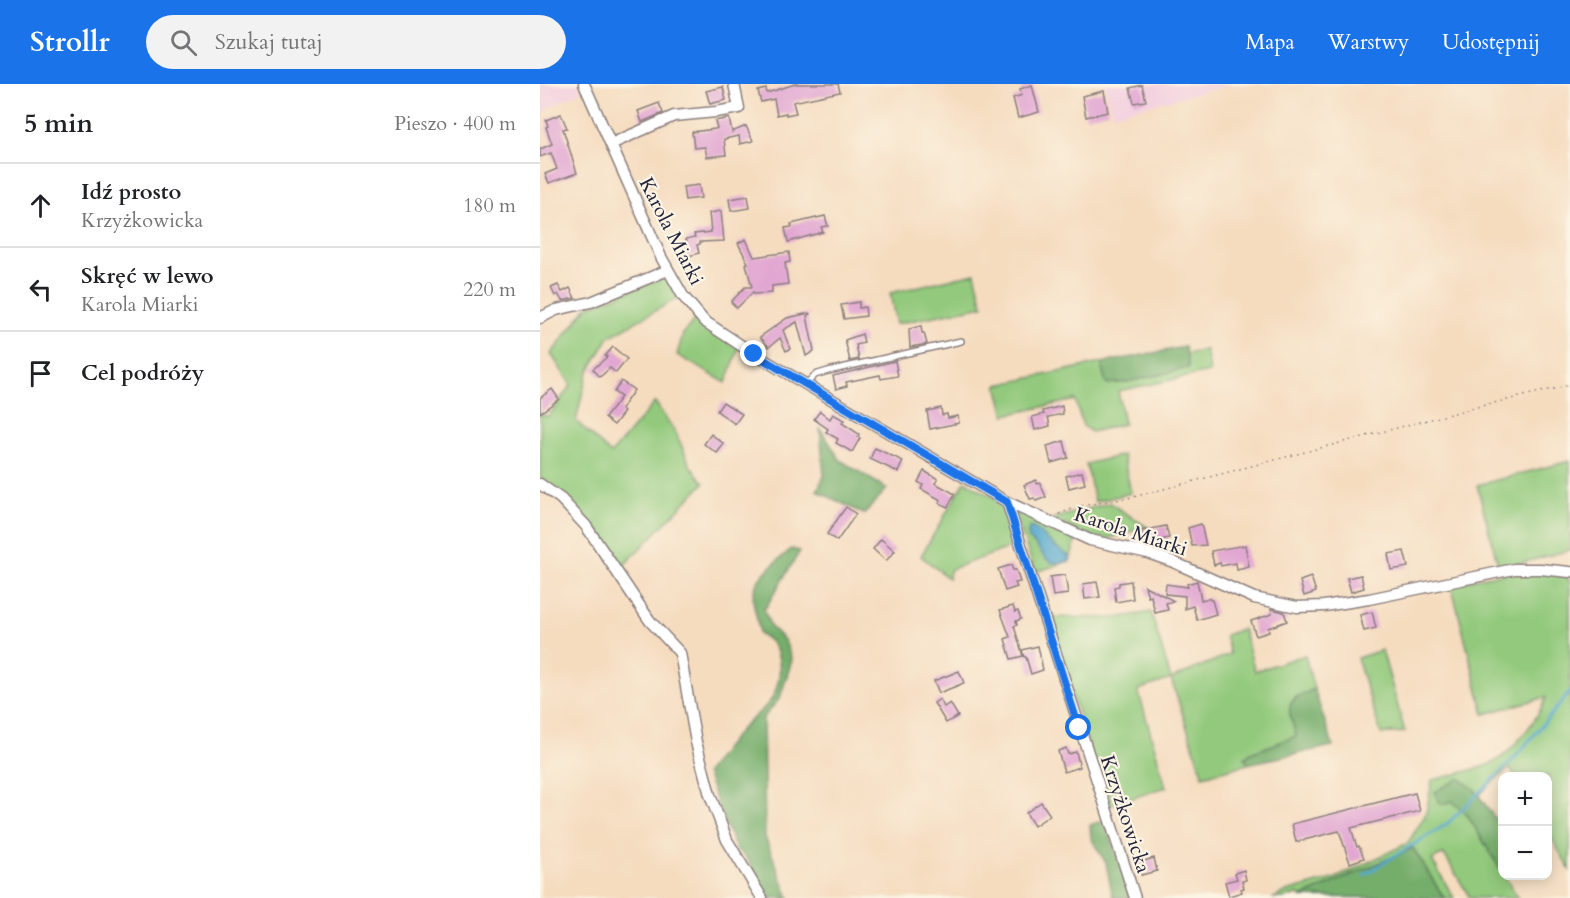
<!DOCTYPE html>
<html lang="pl">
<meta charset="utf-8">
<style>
body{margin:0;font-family:Cardo,serif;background:#f2f2f2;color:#202124}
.controls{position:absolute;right:18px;bottom:18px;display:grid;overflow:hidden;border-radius:12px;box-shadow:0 3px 15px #0003}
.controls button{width:54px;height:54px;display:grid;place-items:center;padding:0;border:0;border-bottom:2px solid #e0e0e0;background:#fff;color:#202124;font:30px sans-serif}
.stop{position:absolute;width:18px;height:18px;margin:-14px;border:4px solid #1a73e8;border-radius:50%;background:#fff}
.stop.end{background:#1a73e8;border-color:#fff;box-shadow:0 2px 6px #0008}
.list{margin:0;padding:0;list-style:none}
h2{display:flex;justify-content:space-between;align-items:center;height:78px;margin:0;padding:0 24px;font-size:26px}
h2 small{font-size:20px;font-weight:400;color:#757577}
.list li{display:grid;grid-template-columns:39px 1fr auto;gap:18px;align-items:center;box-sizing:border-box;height:84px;padding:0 24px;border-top:2px solid #e0e0e0}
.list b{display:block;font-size:22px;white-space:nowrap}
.list p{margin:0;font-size:20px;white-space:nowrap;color:#757577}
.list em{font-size:20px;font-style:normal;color:#757577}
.icon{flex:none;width:33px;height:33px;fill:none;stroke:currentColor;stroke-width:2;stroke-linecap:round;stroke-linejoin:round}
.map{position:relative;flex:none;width:1030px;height:814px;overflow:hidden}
header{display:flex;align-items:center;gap:36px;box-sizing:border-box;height:84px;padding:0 30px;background:#1a73e8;color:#fff}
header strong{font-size:28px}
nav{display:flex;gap:33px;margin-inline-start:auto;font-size:21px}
.search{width:420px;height:54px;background:#f2f2f2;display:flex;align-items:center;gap:15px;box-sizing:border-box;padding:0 21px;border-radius:33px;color:#757577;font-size:22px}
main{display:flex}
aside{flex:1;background:#fff}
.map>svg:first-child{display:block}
.built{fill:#f3cfdf}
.green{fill:#92c97b;stroke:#5a765b;stroke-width:1.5}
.forest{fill:#75ad6b;stroke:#4c6853;stroke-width:1.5}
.water{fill:#52a7ce;stroke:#3a6484;stroke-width:1.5}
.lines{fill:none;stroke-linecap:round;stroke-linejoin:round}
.stream{stroke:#52a7ce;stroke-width:3}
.building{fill:#e1a6d2}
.lane-casing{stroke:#8c7f7d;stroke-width:8}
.street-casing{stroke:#8c7f7d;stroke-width:13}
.path{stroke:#8c7f7d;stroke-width:1.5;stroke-dasharray:1.5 4.5;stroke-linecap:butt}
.lane{stroke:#fff;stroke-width:5}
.street{stroke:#fff;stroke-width:10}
.route{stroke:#1a73e8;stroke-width:8}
.labels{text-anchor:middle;stroke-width:4.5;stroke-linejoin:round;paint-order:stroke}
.street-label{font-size:20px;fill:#22223b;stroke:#fcf5e5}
</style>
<header>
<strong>Strollr</strong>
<div class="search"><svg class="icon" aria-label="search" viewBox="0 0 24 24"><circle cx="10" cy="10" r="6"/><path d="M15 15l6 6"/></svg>Szukaj tutaj</div>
<nav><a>Mapa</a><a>Warstwy</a><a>Udostępnij</a></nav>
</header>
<main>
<aside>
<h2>5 min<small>Pieszo · 400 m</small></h2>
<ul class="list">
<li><svg class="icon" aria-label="ahead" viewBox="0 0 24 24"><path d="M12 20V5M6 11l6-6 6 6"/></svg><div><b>Idź prosto</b><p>Krzyżkowicka</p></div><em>180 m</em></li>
<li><svg class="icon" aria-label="left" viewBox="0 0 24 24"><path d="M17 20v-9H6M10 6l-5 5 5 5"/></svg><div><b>Skręć w lewo</b><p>Karola Miarki</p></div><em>220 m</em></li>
<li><svg class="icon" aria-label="arrive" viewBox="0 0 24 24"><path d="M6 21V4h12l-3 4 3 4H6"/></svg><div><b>Cel podróży</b></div></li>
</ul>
</aside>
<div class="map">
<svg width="1030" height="814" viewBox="0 0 1030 814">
<rect width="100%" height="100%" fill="#fcf5e5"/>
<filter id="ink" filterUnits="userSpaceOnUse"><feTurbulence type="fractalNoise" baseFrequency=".0167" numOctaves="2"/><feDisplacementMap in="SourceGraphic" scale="12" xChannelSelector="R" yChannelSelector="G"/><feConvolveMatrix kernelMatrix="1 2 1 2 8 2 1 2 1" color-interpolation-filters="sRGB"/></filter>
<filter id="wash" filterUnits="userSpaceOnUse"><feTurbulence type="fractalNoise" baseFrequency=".008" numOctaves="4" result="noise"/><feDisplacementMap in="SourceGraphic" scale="24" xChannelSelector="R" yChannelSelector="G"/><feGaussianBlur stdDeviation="1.35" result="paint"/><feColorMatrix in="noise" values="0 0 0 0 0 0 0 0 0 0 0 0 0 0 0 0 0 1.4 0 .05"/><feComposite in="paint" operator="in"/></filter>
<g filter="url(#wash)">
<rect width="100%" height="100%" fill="#f5dcbf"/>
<!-- built -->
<g class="built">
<polygon points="0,0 39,0 41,7 0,28"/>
<polygon points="565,0 694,0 573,30"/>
</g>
<!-- green -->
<g class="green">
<polygon points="435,189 443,222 356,240 350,209"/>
<polygon points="127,193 138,214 69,253 47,290 36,337 71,370 115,318 136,349 151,383 164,399 83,482 55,442 0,393 0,329 8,333 31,301 11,270 47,223"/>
<polygon points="156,233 199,264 186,299 137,271 143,250"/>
<polygon points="666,266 670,288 578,307 584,340 551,348 543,342 535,316 465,331 457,301 561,279 566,300 587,298 648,284 646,270"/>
<polygon points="583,371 591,409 555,418 546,380"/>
<polygon points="1030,377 1030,466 959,485 937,401"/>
<polygon points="425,397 465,420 477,461 411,485 408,494 381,472"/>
<polygon points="570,419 607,443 567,455 550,453 511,435"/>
<polygon points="473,424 541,456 535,458 530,477 495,488"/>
<path d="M979,486L999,488L1027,493L1030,499V786L1008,748V692H975L970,684L949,701L940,711L934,705L910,702L902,703L912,717L928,732L978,814H930L904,770L892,776L914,814H904L873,764L761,813L758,810L743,814H734L743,809L796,794L868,759L886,730L892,696C911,691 932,687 950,680C971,671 999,634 1006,613L944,630L911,500Z"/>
<polygon points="611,528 631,595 690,570 685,551 703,545 715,587 765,571 774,605 754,614 750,632 757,652 711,669 705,674 708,680 663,692 631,595 598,606 626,703 568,722 507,533 576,534"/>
<polygon points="842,566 865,648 841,650 817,574"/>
</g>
<!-- forest -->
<g class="forest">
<polygon points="645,263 649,284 587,298 566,300 561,279"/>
<polygon points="280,344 300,376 347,405 324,430 277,407 284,392"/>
<path d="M251,465L260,467L224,526L231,543L245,557L252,576L240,614L223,634L225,753L249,814H227L207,774L196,765L184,737L166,689C178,674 189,658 201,645C211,634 228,624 234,611C243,589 243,560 219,550C219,540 216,532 214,522C208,495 234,481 251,465Z"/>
<path d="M774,605L793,662L708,680L705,674L711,669L756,652C748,621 742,619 774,605Z"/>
<path d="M919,694L934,705L962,744V788L928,732L912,717L904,720L898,718L895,708C904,702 910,701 919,694Z"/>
<polygon points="565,736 591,814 573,814 566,779 551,754 550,741"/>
<polygon points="873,764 904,814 761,813"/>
</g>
<!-- water -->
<path class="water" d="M490,443C498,445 502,451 509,457C515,463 522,467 529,472L530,477C500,484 508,469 489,455L488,447Z"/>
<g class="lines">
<!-- stream -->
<polyline class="stream" points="824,791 907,740 972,677 1030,608"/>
</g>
<g id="blocks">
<!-- building -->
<g class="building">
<polygon points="255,0 298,0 300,8 253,18 256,29 246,31 246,29 237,31 234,15 221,18 218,7 226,5 227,9"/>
<polygon points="492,1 499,28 478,34 473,14 482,11 480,5"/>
<polygon points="602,1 606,17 594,19 590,4"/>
<polygon points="183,3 186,16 170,20 166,7"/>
<polygon points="564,7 568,28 546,33 542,12"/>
<polygon points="119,19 123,29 102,38 98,27"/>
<polygon points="21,30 27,44 23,45 37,89 9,99 5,90 17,85 11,69 0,73 0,65 12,60 6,43 8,42 6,36"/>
<polygon points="189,34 192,48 206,42 213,57 200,60 199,52 184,55 186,71 167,73 165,63 154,64 152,48 175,45 177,44 175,37"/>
<polygon points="159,101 161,114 145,116 143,103"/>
<polygon points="208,112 210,124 191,127 189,115"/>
<polygon points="181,127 184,157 160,158 160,160 157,161 159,169 146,173 143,159 147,158 146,155 155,153 154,150 171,148 169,129"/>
<polygon points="285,132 288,142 281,143 283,148 248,158 245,144 252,143 251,140"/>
<polygon points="206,155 214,173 249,168 250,178 245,179 248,200 232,202 232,209 214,210 213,208 197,224 191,218 205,203 212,203 206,180 208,179 198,159"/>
<polygon points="18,201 22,208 30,204 35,214 22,217 18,210 15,212 11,204"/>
<polygon points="319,218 319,224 325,223 326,232 304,235 301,221"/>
<polygon points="269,229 270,230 267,232 274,267 266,272 257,238 243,246 250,265 246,267 240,254 229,263 220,253 247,234"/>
<polygon points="381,242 382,249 384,249 387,260 370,263 369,245"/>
<polygon points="322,250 324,259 316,261 319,275 310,277 305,256"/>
<polygon points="73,263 87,275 76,289 70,284 60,293 53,285 67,273 65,272"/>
<polygon points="355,277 358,292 341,295 340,291 306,298 307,302 296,305 293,292"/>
<polygon points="81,297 94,306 81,325 84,328 74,341 65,334 81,313 74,308"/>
<polygon points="12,305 19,315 0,329 0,314"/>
<polygon points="183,318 202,330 195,340 177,327"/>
<polygon points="522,322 523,330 508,333 510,342 495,346 492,333 504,330 503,327"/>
<polygon points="401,324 402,331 407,330 408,334 418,332 419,339 390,345 387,327"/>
<polygon points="280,327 290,335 293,330 304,336 302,339 319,350 318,353 320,354 312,368 296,359 298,355 286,348 288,345 274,335"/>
<polygon points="171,350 184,360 177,369 164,360"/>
<polygon points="524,357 528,374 511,379 507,362"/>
<polygon points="335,364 363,377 358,388 330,375"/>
<polygon points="384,387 398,395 395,399 415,410 408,423 399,419 401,416 381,405 383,401 378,398"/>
<polygon points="542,388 545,400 529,404 526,392"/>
<polygon points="496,396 497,400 500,399 506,413 496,417 494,414 490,415 484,401"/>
<polygon points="306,423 316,430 297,457 287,450"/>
<polygon points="661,440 666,461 652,462 648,444"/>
<polygon points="626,442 629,454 616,457 617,460 610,462 607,459 604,460 601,447"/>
<polygon points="341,455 355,467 346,477 333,465"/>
<polygon points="705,461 709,483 697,486 696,479 681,482 680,479 674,481 671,467"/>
<polygon points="864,467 868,483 851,486 848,470"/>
<polygon points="471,481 473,486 476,486 480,498 475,499 477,503 465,507 458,485"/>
<polygon points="525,491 528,510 513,512 510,493"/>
<polygon points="821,491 824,504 811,508 807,494"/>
<polygon points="771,493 776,508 764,512 760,497"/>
<polygon points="591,497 593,515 576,518 574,503 579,502 579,499"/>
<polygon points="657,497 661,516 669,514 670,516 672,516 676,530 657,536 653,522 645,525 645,512 625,510 626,500 648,503 647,500"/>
<polygon points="557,498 560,513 545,515 543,500"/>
<polygon points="605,502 634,517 626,519 628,526 615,529 611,512 608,513"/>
<polygon points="473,522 475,528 478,527 481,535 476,537 477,541 474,542 483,572 471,575 465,555 470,553 460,526"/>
<polygon points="731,525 744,528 747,537 728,544 729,548 716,552 711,537 732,530"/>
<polygon points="832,528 836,544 824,547 820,531"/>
<polygon points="498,562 503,586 491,590 486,573 484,573 482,566"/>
<polygon points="419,587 424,599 399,609 394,597"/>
<polygon points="400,615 404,623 410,619 418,632 406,639 394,619"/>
<polygon points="526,664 528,670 536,668 540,683 524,688 518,667"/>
<polygon points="875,709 880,727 811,744 817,763 819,762 824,774 810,779 799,747 756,758 752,740"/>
<polygon points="501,718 510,731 494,742 486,729"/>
<polygon points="614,774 617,787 601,791 597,779"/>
<polygon points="704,786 706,796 702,797 704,804 701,805 702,808 689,812 685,798 697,795 695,789"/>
</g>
</g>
</g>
<g filter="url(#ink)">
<use href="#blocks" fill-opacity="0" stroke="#8c7f7d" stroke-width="1.5"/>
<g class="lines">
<defs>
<polyline id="lane" points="266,300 275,291 288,287 421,257"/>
<g id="street">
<polyline points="44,0 121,173 143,212 164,237 214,270 467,418 550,456 608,469 631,477 714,514 757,523 784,522 829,515 974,485 1000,485 1030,488"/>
<polyline points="71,60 134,32 176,28 199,24 194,0"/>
<polyline points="0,234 16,226 51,218 128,186"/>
<polyline points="0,400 21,415 46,442 110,537 140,569 156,658 170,711 187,756 222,814"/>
<polyline points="467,418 595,814"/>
</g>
</defs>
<!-- lane casing -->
<use href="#lane" class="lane-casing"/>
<!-- street casing -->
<use href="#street" class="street-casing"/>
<!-- path -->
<polyline class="path" points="519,430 540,422 593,413 941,322 1030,301"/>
<!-- lane -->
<use href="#lane" class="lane"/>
<!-- street -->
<use href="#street" class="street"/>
</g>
</g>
<g class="lines" filter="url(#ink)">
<!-- route -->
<polyline class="route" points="214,270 467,418 539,644"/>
</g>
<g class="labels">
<!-- street labels -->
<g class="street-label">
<text transform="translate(132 147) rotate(63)" y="7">Karola Miarki</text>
<text transform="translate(591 447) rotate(18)" y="7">Karola Miarki</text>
<text transform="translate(586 730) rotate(72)" y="7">Krzyżkowicka</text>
</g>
</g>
</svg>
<div class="controls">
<button>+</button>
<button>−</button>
</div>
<div class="stop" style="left:539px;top:644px"></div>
<div class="stop end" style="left:214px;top:270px"></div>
</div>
</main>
